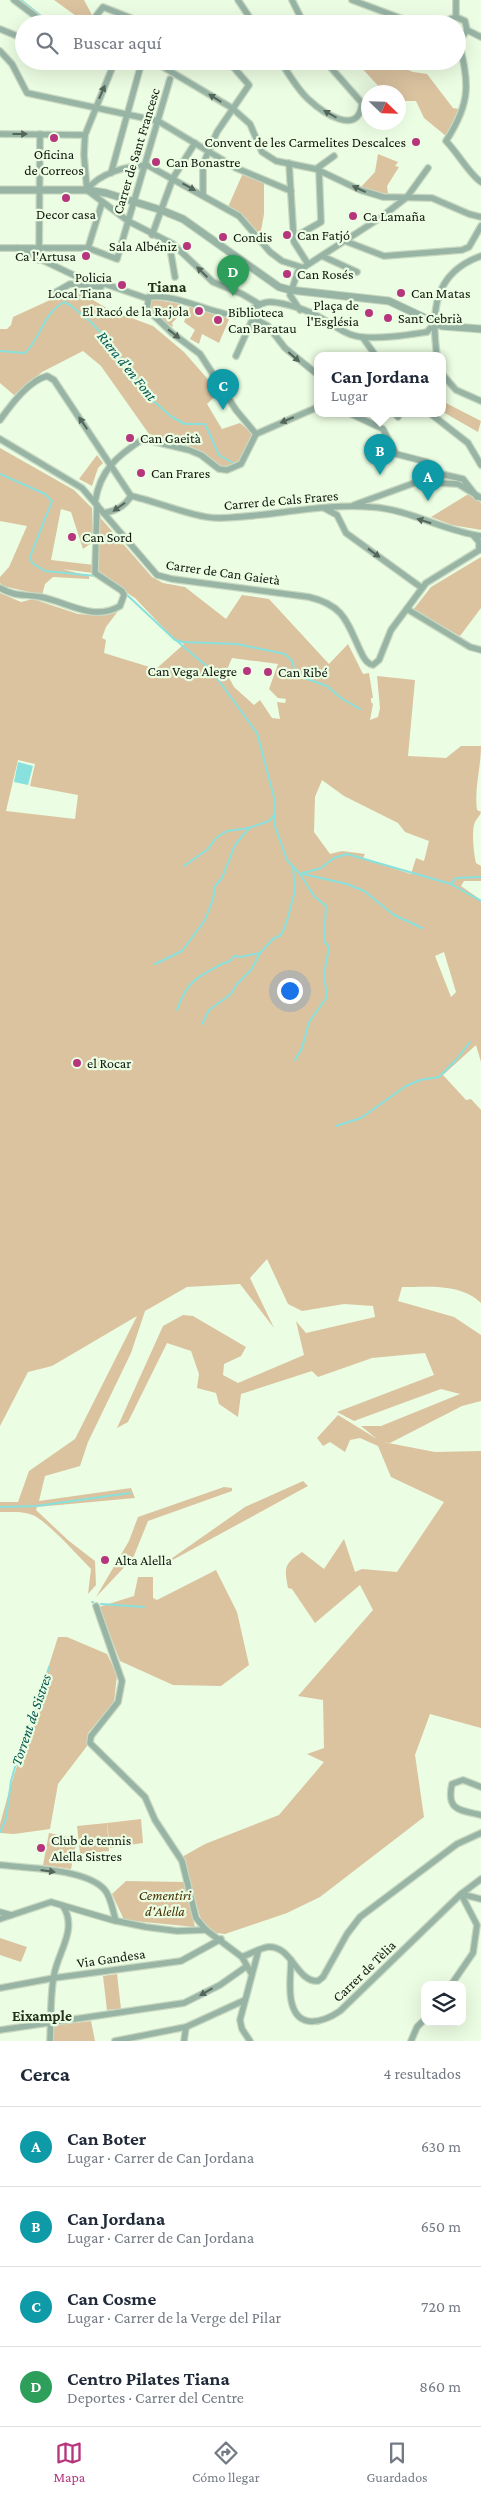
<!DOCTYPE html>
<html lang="es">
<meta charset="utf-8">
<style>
body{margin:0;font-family:"Crimson Pro",serif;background:#f6f6f7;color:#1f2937}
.controls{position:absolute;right:15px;bottom:15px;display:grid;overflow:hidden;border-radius:10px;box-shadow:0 5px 20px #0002}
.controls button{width:45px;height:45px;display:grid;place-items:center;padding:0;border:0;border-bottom:1px solid #e0e1e3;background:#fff;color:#1f2937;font:25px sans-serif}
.compass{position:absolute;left:361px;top:85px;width:45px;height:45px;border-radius:50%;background:#fff;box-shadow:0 5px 20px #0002;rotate:113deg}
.you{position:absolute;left:289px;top:990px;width:18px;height:18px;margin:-12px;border:4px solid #fff;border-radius:50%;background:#1a73e8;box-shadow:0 0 0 8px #1a73e833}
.badge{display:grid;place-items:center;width:32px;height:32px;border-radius:50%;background:#b7357d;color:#fff;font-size:16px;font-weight:700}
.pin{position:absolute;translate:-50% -41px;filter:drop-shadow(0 1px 2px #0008)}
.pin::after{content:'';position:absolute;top:26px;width:18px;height:15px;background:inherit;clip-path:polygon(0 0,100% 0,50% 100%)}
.popup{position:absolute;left:314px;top:352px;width:132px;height:65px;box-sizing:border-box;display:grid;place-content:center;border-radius:10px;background:#fff;filter:drop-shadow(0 1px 4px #0005);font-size:16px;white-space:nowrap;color:#747a83}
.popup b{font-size:19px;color:#1f2937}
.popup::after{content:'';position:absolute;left:50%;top:100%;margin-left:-10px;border:10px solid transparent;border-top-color:#fff}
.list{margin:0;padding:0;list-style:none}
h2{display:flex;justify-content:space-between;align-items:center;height:65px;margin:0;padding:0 20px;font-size:21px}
h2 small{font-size:16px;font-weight:400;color:#747a83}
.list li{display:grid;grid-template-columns:32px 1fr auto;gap:15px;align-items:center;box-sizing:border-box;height:80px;padding:0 20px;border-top:1px solid #e0e1e3}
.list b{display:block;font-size:19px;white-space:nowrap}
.list p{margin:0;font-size:16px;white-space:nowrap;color:#747a83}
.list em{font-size:16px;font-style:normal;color:#747a83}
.icon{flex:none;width:28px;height:28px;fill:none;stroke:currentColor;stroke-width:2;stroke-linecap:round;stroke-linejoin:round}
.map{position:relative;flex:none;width:481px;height:2041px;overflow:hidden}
.search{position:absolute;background:#fff;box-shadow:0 5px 20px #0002;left:15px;right:15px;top:15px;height:55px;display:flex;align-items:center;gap:12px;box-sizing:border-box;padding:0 18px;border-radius:28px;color:#747a83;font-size:19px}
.sheet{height:385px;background:#fff}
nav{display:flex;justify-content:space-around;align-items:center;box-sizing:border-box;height:70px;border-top:1px solid #e0e1e3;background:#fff;font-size:14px;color:#747a83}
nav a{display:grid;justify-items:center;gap:2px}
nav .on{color:#b7357d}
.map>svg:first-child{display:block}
.green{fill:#dbc3a0;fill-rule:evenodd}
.water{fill:#88e1dc}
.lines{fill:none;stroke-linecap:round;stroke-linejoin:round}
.stream{stroke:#88e1dc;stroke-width:2}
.minor-casing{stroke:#c8d8c0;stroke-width:8}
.tertiary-casing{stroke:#c8d8c0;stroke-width:9}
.minor{stroke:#97b4a5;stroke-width:5.5}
.tertiary{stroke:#97b4a5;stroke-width:7}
.oneway{fill:#54665a}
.poi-dot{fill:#b7357d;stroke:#ebfde2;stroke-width:2}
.labels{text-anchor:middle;stroke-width:4.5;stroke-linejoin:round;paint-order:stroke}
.poi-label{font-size:14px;fill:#11170e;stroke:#ebfde2;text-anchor:start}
.street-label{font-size:14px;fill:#11170e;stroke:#ebfde2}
.park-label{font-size:14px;font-style:italic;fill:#482f00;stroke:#ebfde2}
.water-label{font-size:15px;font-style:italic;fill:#005452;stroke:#ebfde2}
.neighbourhood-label{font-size:15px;font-weight:bold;fill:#222f1b;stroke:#ebfde2}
.quarter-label{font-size:16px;font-weight:bold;fill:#222f1b;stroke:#ebfde2}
</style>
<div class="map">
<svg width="481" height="2041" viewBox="0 0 481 2041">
<rect width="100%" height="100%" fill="#ebfde2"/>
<!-- green -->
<g class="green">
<polygon points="54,0 84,0 92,15 86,23"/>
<polygon points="355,61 387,61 413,72 427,74 453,108 459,109 446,136 424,118 416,101 399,101 398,92 384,92"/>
<polygon points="378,154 398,162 395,166 399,167 387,186 388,194 370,192 361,187 375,172"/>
<polygon points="243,173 264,182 264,214 260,236 246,218 228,207"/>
<polygon points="74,289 110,310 153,326 184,352 219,392 207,404 222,429 240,423 252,433 242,460 229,466 221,467 202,452 149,434 101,366 83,351 42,372 14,395 0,383 0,329 7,329 11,325 13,317"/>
<polygon points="150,299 181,304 177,318 172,323 173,327 169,325 168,328 148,309"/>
<polygon points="190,306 230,317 219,343 202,334 199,344 190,339 195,330 184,322"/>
<polygon points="442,401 481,421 478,432 443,412"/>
<polygon points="0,448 74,490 92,508 93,542 83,549 71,512 61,509 51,560 94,565 93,573 62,569 89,576 89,579 53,577 45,584 42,595 3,586 0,583 0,577 9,567 27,526 0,521"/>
<polygon points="97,455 103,463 98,468 92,486 79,479"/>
<polygon points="470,493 481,503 481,530 452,525 431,517"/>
<path d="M98,515L152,577L163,583L185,587L226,619L242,595L269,599L329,664L348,644L363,674L369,673L373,698H371V702L373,704L370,720L378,717L380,708L377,676L415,680L408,756L446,758L461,746H481C481,768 474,788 477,810L481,812C480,816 477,818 475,822C471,830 474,855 476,863L481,866V881H464L461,886L481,900V1062L476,1045L443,1075L466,1100L471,1099L481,1110V1303C461,1283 428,1287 402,1287L398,1301L454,1317L481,1335V1401L462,1406L390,1443L383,1442L435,1452L481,1451V1728L430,1714L415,1755L424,1817L320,1897L287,1913L225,1934L216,1933L202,1923L182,1857L205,1844L279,1815L324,1762L307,1754L324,1748L323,1700L298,1696L373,1610L360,1585L315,1623L292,1589L288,1588C284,1567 284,1564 302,1552L324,1569L344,1539L355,1572L362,1569L397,1572L444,1502L391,1477L378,1446L360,1438L350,1440L345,1452L330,1442L323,1446L317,1438L338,1415L377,1439L361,1426H381L460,1394L441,1389L354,1421L337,1412L434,1375L425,1353L372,1358L318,1377L312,1371L241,1394L238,1417L219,1404L216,1393L197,1388L199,1374L191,1351L167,1343L128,1422L117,1428L163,1326L183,1315L193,1316L246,1347L241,1356L224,1364L223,1375L238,1383L304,1355L296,1321L306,1333L375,1317L373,1306L344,1304L302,1311L288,1304L267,1259L250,1278L274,1328L240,1284L187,1287L145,1311L131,1353L88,1442L80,1466L45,1476L39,1501L131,1488L135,1498L37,1507L36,1510L69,1541L95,1561L96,1585L88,1594L91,1569C75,1553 54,1528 35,1516C26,1511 11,1512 0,1512V1502H18L29,1471L75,1439L137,1316L52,1366L28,1372L0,1426V593L21,602L33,599L78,614L91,615L118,611L106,627L102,638L106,640L104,653L156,669L184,644L174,639L135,598L97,573ZM232,658L278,664L269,689L278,698L286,699L285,703L277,702L280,719L272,718L260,700L254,705L234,687L226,672ZM18,760L35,764L30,786L78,795L75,819L6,811ZM322,780L344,796L398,823L405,832L429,841L424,861L416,858L411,874L363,858L365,854L342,851L330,854L314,832L315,797ZM444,952L456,992L451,997L435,956Z"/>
<polygon points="481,557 481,608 460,636 413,610 431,587"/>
<polygon points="303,1481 308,1486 158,1568 245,1507"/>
<polygon points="224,1487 232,1488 232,1491 148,1521 133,1558 96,1597 129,1541 138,1517"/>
<polygon points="216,1570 237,1612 249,1665 221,1686 173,1685 120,1661 99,1607 134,1596 138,1577 153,1577 153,1598 157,1600"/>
<polygon points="58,1637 67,1637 107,1654 117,1675 114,1702 88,1733 87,1746 58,1784 50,1829 14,1834 0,1833 0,1824 10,1788"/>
<polygon points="141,1819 143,1843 110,1848 107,1823"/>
<polygon points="107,1823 109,1851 80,1854 77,1826"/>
<polygon points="49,1833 77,1839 71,1869 43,1865"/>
<polygon points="126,1881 184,1882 195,1927 124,1920 112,1894"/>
<polygon points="0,1938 27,1947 21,1962 0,1955"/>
<polygon points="117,1974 121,2009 107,2010 103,1976"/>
<polygon points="91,2021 95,2041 53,2041 54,2027 57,2025"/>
</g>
<!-- water -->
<polygon class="water" points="18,762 33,766 28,785 14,782"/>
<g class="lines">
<!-- stream -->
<g class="stream">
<polyline points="21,0 50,23"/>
<path d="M0,351L25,353C43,335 41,316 64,302L70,305L91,322L116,350L151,399L172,417L185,424H205L219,455L233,463"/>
<polyline points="0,474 45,494 52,501 30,557 32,563 45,571 96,576"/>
<polyline points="125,593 175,640 183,642 237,644 285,654 292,661 296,675 327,686 341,698 360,709"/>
<polyline points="177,641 211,670 257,733 275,801 275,826 287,860 300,874 314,896 326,906 324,941 329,947 324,974 327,997 309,1022 302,1048 295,1060"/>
<polyline points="184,866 208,849 216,838 227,831 249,828"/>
<polyline points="300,874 321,868 334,858 347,854 451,884 456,878 481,877"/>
<polyline points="303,874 347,884 364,891 394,915 422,928"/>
<polyline points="451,884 481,901"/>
<polyline points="155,964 182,951 205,920 213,899 215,886 222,878 235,845 249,828 269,821 275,814"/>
<path d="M177,1010C186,982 197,977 222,964C228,961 230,963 234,956L240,957L260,953"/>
<polyline points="202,1024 209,1010 231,994 237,984 251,970 260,953 273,939 281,935 286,924 295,891 293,867"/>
<polyline points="336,1126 361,1118 406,1086 420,1080 439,1077 456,1060 470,1042"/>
<polyline points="0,1507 36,1506 130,1493"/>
<polyline points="92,1602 93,1602"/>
<polyline points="101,1604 144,1607"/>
<polyline points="0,1832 6,1819 11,1781 25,1733 33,1719 49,1667"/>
</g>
<defs>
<g id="minor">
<polyline points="14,0 46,24"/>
<polyline points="238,0 254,24"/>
<polyline points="292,0 304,24"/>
<polyline points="352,0 416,24"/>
<polyline points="456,0 456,17"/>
<polyline points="53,22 56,24"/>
<polyline points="90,24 103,7 146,24"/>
<polyline points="447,24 450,19 456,17 465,21 467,30 463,36 457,38"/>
<polyline points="0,29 17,36 24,36"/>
<polyline points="467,30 481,37"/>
<path d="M458,38C469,83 472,101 446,141C458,153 469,174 481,182"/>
<polyline points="0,51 12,64 27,93 158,121 236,168 291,191"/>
<polyline points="153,61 232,108 250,124 262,152 276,161 316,169 360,190 383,197 432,198 469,214 481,217"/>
<path d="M280,61C289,74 297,89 308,99C322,112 359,138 362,103L325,61"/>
<polyline points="0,134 85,135"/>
<polyline points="289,163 294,242 308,264"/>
<polyline points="316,169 334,156"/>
<polyline points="111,173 142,61"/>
<path d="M87,190C98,174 129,164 149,166L239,216L270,252L282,261L301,267"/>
<polyline points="87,190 128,221 173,244 213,282 242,294 259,304"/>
<polyline points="87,190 84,155 85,135 115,61"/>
<polyline points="203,195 203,164 217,132 249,85 228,61"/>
<polyline points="152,235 173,178 195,143"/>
<polyline points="293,238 321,222 319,170"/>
<polyline points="345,241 384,256 462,250 469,247 481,226"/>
<polyline points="169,242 175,277"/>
<polyline points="0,248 88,248 117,259 170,79"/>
<path d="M17,248L86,281L105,284L146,298C169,291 208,312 232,315C250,317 256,301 271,302C286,303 308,310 321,318C334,325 347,336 362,337C383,339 407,335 427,332L434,324"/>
<polyline points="88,248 102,203"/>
<polyline points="322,256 357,272"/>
<polyline points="39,260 40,134"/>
<polyline points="56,292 70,284 101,287"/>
<polyline points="149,297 147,309 172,333 200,354 236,410 256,434"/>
<polyline points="300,310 290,295 298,271 380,218 407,197 428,168"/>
<polyline points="246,314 268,326 285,348 318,375"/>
<polyline points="363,338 376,356"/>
<polyline points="236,356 253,318"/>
<path d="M437,356C431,312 433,273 481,256"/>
<polyline points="442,374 456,390 481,401"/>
<polyline points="351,414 383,429 396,454 427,462 441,474 463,479 477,497"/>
<polyline points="395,414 398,417"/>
<polyline points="431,414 468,443 481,465"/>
<path d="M0,420C11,405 28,381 47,376L54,380L131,496C156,501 197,519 220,518C270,517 320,503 371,507C409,509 443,531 481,536"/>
<polyline points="256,434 318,407"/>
<path d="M0,439L82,488L157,575L172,579L309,597C342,605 346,619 359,648C362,654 364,661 370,664L373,665L379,660L391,630L426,583L481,549"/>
<path d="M95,502C100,470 117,456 143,439L189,450L201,455L219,469L227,470L241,464L256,434"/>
<polyline points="354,505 417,482 458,484 481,498"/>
<polyline points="324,508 337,515 346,533 422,588"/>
<path d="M104,513C116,511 125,506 131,496"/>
<polyline points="473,535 479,542 479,550"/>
<path d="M0,588C16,597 24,594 41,597C67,602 94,622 120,606L124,595L122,591L95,573L97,505"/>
<polyline points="407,609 470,647 481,650"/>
<polyline points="96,1606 122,1681 118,1702 91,1736 90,1743 145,1797 155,1820 182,1861 196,1918 206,1930 242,1957 251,1973"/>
<path d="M481,1787L463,1780L452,1784C446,1811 460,1810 481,1815"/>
<path d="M0,1865C27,1868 85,1869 104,1889C111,1896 113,1912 116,1921"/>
<polyline points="0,1912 11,1915"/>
<polyline points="0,1919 51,1902 112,1920 146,1927 177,1931 206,1930"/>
<path d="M242,1957C250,1954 260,1948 268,1947C292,1945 296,1982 318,1981L323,1977L347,1934L360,1917L457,1844L481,1833"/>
<path d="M291,1960C291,1974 288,1990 292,2004C299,2030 324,2022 340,2011L461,1894L481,1879"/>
<polyline points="451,1985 473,1953 477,1925 461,1894 481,1899"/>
<polyline points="0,1988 54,1978 181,1961 221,1939"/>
<polyline points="0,2030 184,2003 220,1985 247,1966"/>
<path d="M50,2041C51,2020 50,1996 54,1975C58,1952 78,1929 63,1906"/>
<polyline points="115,2041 186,2027 245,2000"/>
<polyline points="184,2041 186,2027"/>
<polyline points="250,2041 242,2029 240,2020 258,1952"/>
<polyline points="411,2041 417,2027 425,2019"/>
</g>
<polyline id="tertiary" points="0,190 87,190 106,193 161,210 183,219 279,287 290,290 389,301 442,326 481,329"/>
</defs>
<!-- minor casing -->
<use href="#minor" class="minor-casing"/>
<!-- tertiary casing -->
<use href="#tertiary" class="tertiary-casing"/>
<!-- minor -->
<use href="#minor" class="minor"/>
<!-- tertiary -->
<use href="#tertiary" class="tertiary"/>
</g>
<!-- one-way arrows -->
<defs><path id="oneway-solid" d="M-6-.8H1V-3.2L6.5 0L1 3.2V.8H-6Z" transform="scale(1.25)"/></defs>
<g class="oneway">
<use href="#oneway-solid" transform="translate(102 92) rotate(-66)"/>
<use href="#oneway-solid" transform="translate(215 98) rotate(-148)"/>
<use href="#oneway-solid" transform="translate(330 114) rotate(-150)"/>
<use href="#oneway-solid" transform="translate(20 134)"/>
<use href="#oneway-solid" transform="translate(189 187) rotate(29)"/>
<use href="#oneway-solid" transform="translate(359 189) rotate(-155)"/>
<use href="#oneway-solid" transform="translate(202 272) rotate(-136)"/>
<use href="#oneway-solid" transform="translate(174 334) rotate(38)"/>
<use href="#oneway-solid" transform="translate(294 357) rotate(41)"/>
<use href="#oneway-solid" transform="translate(287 420) rotate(157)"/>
<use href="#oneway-solid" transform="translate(83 423) rotate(-124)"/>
<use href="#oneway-solid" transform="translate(119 507) rotate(145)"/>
<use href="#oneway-solid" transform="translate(424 521) rotate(-162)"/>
<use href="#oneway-solid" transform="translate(374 553) rotate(36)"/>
<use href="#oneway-solid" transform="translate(48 1871) rotate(8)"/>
<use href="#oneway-solid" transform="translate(206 1992) rotate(150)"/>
</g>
<!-- markers -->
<g class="poi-dot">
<circle cx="54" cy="138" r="5"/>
<circle cx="416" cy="142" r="5"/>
<circle cx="156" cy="162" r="5"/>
<circle cx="66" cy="198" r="5"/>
<circle cx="353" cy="216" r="5"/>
<circle cx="287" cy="235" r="5"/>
<circle cx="223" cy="237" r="5"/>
<circle cx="187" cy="246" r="5"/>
<circle cx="86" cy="256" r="5"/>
<circle cx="287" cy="274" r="5"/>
<circle cx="122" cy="285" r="5"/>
<circle cx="401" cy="293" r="5"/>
<circle cx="199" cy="311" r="5"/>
<circle cx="369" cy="313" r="5"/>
<circle cx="388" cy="318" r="5"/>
<circle cx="218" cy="320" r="5"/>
<circle cx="130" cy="438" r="5"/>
<circle cx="141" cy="473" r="5"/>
<circle cx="72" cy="537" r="5"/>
<circle cx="247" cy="671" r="5"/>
<circle cx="268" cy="672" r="5"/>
<circle cx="77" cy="1063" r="5"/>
<circle cx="105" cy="1560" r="5"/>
<circle cx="41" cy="1848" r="5"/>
</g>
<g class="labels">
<!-- poi labels -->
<g class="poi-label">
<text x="406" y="147" text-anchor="end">Convent de les Carmelites Descalces</text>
<text x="54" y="159" text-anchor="middle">Oficina<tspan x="54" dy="16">de Correos</tspan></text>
<text x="166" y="167">Can Bonastre</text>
<text x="66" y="219" text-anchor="middle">Decor casa</text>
<text x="363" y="221">Ca Lamaña</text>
<text x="297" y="240">Can Fatjó</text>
<text x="233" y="242">Condis</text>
<text x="177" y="251" text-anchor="end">Sala Albéniz</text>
<text x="76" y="261" text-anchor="end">Ca l'Artusa</text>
<text x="297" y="279">Can Rosés</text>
<text x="112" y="282" text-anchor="end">Policia<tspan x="112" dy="16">Local Tiana</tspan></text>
<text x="411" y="298">Can Matas</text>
<text x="359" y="310" text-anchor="end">Plaça de<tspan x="359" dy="16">l'Església</tspan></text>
<text x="189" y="316" text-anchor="end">El Racó de la Rajola</text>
<text x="228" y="317">Biblioteca<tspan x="228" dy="16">Can Baratau</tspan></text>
<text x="398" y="323">Sant Cebrià</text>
<text x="140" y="443">Can Gaeità</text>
<text x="151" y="478">Can Frares</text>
<text x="82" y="542">Can Sord</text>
<text x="237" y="676" text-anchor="end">Can Vega Alegre</text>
<text x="278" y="677">Can Ribé</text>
<text x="87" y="1068">el Rocar</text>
<text x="115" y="1565">Alta Alella</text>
<text x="51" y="1845">Club de tennis<tspan x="51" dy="16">Alella Sistres</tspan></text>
</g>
<!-- street labels -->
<g class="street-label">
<text transform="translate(136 151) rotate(-73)" y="5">Carrer de Sant Francesc</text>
<text transform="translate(281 500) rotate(-5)" y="5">Carrer de Cals Frares</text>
<text transform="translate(223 572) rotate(8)" y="5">Carrer de Can Gaietà</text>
<text transform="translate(111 1958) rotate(-8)" y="5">Via Gandesa</text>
<text transform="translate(364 1971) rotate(-44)" y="5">Carrer de Tèlia</text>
</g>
<!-- park labels -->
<g class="park-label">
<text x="165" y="1900">Cementiri<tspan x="165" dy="16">d'Alella</tspan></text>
</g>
<!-- water labels -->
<g class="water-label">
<text transform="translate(127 366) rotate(51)" y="5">Riera d'en Font</text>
<text transform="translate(31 1720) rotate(-71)" y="5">Torrent de Sistres</text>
</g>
<!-- neighbourhood labels -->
<g class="neighbourhood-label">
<text x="42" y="2021">Eixample</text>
</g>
<!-- quarter labels -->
<g class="quarter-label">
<text x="167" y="292">Tiana</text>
</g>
</g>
</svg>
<div class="controls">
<button><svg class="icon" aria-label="layers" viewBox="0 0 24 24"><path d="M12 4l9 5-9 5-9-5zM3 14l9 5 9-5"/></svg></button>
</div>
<svg class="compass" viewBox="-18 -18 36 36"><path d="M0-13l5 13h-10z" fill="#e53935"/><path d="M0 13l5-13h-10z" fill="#747a83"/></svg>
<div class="you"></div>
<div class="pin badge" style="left:428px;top:501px;background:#0f9aa8">A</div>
<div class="pin badge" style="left:380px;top:475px;background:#0f9aa8">B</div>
<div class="popup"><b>Can Jordana</b>Lugar</div>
<div class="pin badge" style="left:223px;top:410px;background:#0f9aa8">C</div>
<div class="pin badge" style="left:233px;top:296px;background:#2e9e5b">D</div>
<div class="search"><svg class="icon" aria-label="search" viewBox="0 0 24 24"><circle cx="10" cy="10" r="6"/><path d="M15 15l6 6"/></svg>Buscar aquí</div>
</div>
<section class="sheet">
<h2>Cerca<small>4 resultados</small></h2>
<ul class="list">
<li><span class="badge" style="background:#0f9aa8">A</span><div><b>Can Boter</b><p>Lugar · Carrer de Can Jordana</p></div><em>630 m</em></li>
<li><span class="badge" style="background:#0f9aa8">B</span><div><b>Can Jordana</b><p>Lugar · Carrer de Can Jordana</p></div><em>650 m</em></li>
<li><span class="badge" style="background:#0f9aa8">C</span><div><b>Can Cosme</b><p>Lugar · Carrer de la Verge del Pilar</p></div><em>720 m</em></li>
<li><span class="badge" style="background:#2e9e5b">D</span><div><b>Centro Pilates Tiana</b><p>Deportes · Carrer del Centre</p></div><em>860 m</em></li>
</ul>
</section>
<nav>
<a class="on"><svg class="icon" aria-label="map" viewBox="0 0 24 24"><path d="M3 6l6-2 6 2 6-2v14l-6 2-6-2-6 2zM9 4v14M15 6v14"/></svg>Mapa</a>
<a><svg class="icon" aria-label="directions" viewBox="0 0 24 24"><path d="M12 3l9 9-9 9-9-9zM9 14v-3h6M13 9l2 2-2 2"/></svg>Cómo llegar</a>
<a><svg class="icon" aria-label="saved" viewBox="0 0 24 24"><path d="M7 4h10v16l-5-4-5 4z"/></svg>Guardados</a>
</nav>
